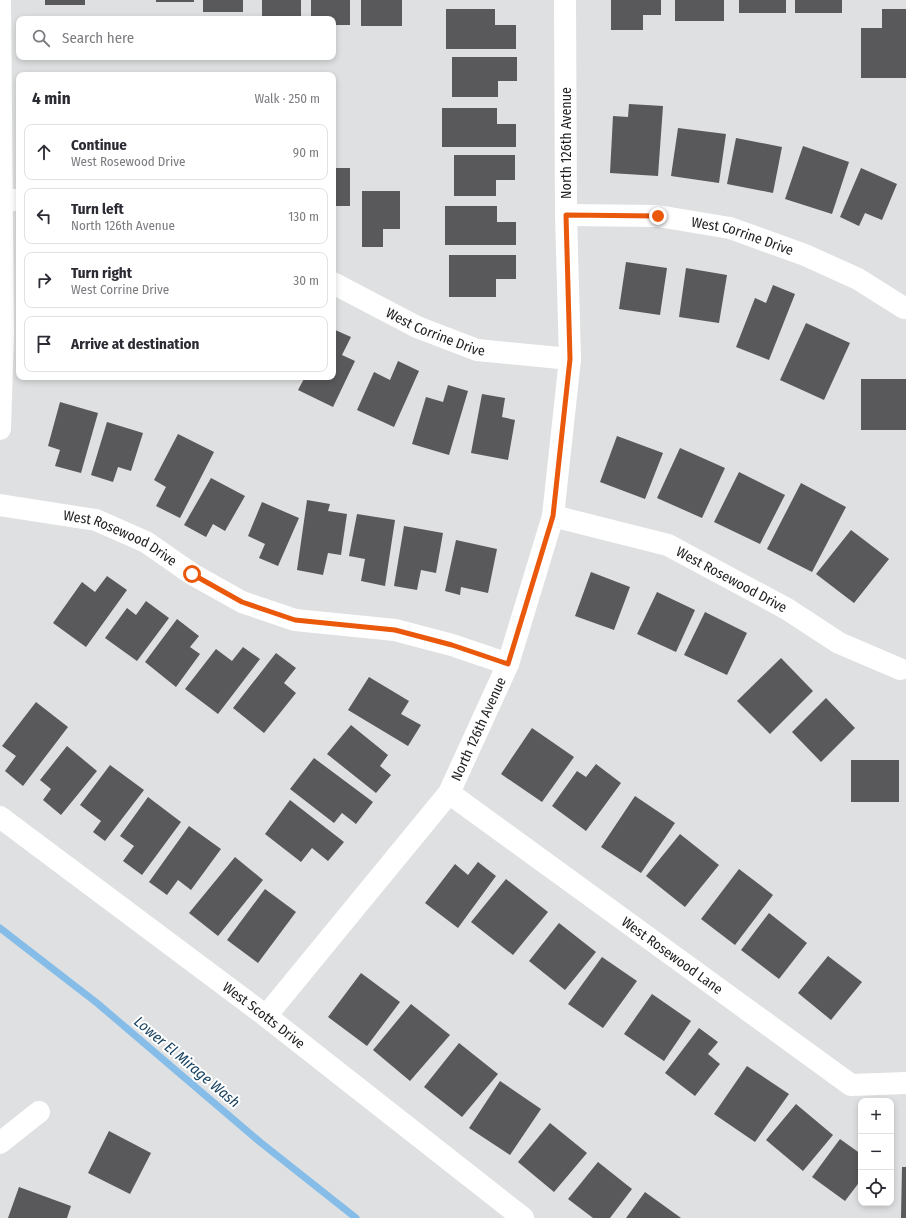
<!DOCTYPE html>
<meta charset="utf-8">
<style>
body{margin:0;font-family:"Fira Sans Condensed",sans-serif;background:#f7f7f7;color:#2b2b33}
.controls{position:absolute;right:12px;bottom:12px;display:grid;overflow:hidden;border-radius:8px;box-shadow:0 2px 6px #0003}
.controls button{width:36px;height:36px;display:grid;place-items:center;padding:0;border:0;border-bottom:1px solid #e1e1e2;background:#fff;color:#2b2b33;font:20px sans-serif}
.stop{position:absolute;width:12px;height:12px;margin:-9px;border:3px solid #ea580c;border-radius:50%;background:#fff}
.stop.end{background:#ea580c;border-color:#fff;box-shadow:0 1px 4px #0008}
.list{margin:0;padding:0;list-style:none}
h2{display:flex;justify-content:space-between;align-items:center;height:52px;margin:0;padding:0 16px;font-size:17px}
h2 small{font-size:13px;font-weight:400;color:#7c7c81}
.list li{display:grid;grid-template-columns:26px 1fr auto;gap:12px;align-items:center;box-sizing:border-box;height:56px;margin:0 8px 8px;padding:0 8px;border:1px solid #e1e1e2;border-radius:8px}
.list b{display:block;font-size:15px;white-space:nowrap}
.list p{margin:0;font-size:13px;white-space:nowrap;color:#7c7c81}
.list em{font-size:13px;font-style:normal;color:#7c7c81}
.icon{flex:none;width:22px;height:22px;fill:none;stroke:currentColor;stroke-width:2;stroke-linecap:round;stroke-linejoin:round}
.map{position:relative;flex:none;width:906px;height:1218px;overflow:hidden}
.search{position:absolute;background:#fff;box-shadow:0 2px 6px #0003;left:16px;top:16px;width:320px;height:44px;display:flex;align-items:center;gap:10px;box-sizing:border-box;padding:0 14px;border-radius:8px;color:#7c7c81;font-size:15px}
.panel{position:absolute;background:#fff;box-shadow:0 2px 6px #0003;left:16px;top:72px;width:320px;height:308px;border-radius:8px}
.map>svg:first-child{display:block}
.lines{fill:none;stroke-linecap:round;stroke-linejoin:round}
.stream{stroke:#85bde8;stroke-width:7}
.building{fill:#59585a}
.street{stroke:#fff;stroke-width:22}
.secondary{stroke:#fff;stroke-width:22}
.route{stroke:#ea580c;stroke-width:5}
.labels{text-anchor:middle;stroke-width:4;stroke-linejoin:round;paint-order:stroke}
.street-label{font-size:14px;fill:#222223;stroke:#fff}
.water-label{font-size:15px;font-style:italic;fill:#194361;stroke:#fff}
</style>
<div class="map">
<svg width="906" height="1218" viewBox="0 0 906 1218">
<rect width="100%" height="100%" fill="#dfe0e1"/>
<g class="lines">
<!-- stream -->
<polyline class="stream" points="0,928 97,1003 260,1142 356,1218"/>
</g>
<!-- building -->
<g class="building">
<rect x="45" y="0" width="40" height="5"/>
<rect x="156" y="0" width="38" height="2"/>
<rect x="203" y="0" width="40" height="12"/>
<rect x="262" y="0" width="39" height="19"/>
<polygon points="311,0 350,0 350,25 333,25 333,19 311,19"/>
<rect x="361" y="0" width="41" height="26"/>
<polygon points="611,0 661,0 661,15 643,15 643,30 611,30"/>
<rect x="675" y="0" width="49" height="21"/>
<rect x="739" y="0" width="47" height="13"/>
<rect x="795" y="0" width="47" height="13"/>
<polygon points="446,9 495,9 495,25 516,25 516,49 446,49"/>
<polygon points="882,9 906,9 906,78 861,78 861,28 882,28"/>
<polygon points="452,57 517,57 517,81 498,81 498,97 452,97"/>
<polygon points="629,104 663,106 658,176 610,173 613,116 628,117"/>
<polygon points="442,108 497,108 497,124 516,124 516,147 442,147"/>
<polygon points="678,128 726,134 719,183 671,176"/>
<polygon points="736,138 782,147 773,193 727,184"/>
<polygon points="803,146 849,162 832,214 785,199"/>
<polygon points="454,155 515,155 515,180 496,180 496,196 454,196"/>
<rect x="333" y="168" width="17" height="38"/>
<polygon points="861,168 897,184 882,220 865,213 859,226 840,217"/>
<polygon points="362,191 400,191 400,229 383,229 383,247 362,247"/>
<polygon points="445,206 497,206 497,222 516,222 516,245 445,245"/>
<polygon points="449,255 516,255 516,279 496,279 496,297 449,297"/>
<polygon points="626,262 667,268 660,315 619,309"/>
<polygon points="686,268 727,275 719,323 679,317"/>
<polygon points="773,285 795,294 769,360 736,347 755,298 766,303"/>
<polygon points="806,323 850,343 824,400 780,380"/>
<polygon points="333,329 351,337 342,355 355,361 333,407 298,390 305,377 333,377"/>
<polygon points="398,361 419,371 394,427 357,410 374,372 390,380"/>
<rect x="861" y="379" width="45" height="51"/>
<polygon points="448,385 468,391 449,455 412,444 426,397 443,402"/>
<polygon points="482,394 505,398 502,417 515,420 508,460 471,453"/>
<polygon points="60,402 98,413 81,473 55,466 60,450 48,446"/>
<polygon points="107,422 143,433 131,471 118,467 113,482 91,475"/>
<polygon points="178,434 214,452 180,518 156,506 166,487 154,480"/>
<polygon points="617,436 663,453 645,499 600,482"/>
<polygon points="680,448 725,468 702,518 657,498"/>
<polygon points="739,472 785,495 760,544 714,522"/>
<polygon points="211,478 245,496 225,531 213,524 206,537 184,525"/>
<polygon points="801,483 846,507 812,572 767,549"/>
<polygon points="307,500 330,504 328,511 347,514 341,555 328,553 323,575 297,570"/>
<polygon points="262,502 299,518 278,566 259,558 265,544 248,536"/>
<polygon points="357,514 395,520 385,586 361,581 365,559 349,556"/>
<polygon points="404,526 443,533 436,573 421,570 417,590 394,586"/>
<polygon points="851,530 889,559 854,603 816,574"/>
<polygon points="456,540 497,549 488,593 461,587 460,595 445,591"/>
<polygon points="591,572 630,587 614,630 575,616"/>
<polygon points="107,576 127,590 86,647 53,623 82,582 95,592"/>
<polygon points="657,592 695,610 676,652 637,634"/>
<polygon points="146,601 169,618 137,661 105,638 127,608 136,615"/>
<polygon points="705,612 747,633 727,675 684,655"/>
<polygon points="177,619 199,636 190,647 200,654 176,687 145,662"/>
<polygon points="243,647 260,659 218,714 185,689 216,649 232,661"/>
<polygon points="276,653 296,668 284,683 296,693 264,733 233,708"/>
<polygon points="781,658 813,691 770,734 737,701"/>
<polygon points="369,677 409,701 401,714 421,725 408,746 348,710"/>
<polygon points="826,698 855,728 821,762 792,732"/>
<polygon points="36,702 68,727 23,786 5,771 16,756 2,746"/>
<polygon points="351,725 388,755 380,766 391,775 376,793 327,754"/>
<polygon points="532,728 574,757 542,802 501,774"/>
<polygon points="67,746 97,771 61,815 43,800 51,789 40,780"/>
<polygon points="314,758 373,802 356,824 342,813 334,823 290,789"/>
<rect x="851" y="760" width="48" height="42"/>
<polygon points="596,764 621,783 586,831 552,806 577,771 586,777"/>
<polygon points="110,765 144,790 105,841 93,832 101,821 80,805"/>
<polygon points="635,796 675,823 641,873 601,847"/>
<polygon points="148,797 181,822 142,875 123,861 134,846 120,836"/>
<polygon points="290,800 344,842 328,861 312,848 301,862 265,834"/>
<polygon points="189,826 221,849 191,890 178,880 167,895 149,882"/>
<polygon points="680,834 719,865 685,907 646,876"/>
<polygon points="235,857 263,880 218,936 189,913"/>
<polygon points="478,862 496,876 458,928 425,903 455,864 468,875"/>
<polygon points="739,869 773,895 735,945 701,919"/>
<polygon points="506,879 548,912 513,955 471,922"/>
<polygon points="265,889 296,912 258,963 227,940"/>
<polygon points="769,913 807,943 779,979 741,950"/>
<polygon points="559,923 596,952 565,990 529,961"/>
<polygon points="828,956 862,982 831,1020 798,993"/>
<polygon points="602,957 637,981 603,1028 568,1004"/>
<polygon points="361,973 400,1002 367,1046 328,1017"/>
<polygon points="652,994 691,1021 664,1061 624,1034"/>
<polygon points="411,1004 450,1035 410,1081 373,1050"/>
<polygon points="699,1028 718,1042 708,1054 720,1064 695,1096 665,1073"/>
<polygon points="459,1043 498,1074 462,1117 424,1087"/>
<polygon points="747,1066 789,1094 755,1142 714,1114"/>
<polygon points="500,1081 541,1109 510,1155 469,1128"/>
<polygon points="796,1104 833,1135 803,1171 766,1140"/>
<polygon points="550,1123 587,1153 554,1192 518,1162"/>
<polygon points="109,1131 151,1153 130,1194 88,1173"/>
<polygon points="840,1139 861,1154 861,1180 845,1201 812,1177"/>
<polygon points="598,1162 632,1189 610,1218 593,1218 568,1199"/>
<polygon points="902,1167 906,1167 906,1218 901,1218"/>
<polygon points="19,1187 71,1206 67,1218 8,1218"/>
<polygon points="645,1192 681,1218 626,1218"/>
</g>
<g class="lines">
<!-- street -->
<g class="street">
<polyline points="2,200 19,200"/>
<path id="s1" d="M566,215L658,216L730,228L805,255L858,279L904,308"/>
<path id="s2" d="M333,283L417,327L477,350L570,359"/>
<path id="s3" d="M0,505L96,520L146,542L192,574L242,602L295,620L395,630L452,645L508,664"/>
<path id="s4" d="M553,516L668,545L787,609L839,643L900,669"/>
<path id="s5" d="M449,793L851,1085L906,1083"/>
<path id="s6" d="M0,817L266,1016L523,1218"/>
<path id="s7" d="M266,1016L449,793L508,664L553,516L570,359L566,215L565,0"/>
<polyline points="0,1143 39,1112"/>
</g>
<!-- secondary -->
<polyline class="secondary" points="0,429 3,334 0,0"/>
</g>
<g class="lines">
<!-- route -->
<polyline class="route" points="192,574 242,602 295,620 395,630 452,645 508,664 553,516 570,359 566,215 658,216"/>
</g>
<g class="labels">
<!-- street labels -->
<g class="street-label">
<text transform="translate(566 143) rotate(-90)" y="5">North 126th Avenue</text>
<text dy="5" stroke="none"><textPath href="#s1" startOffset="179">West Corrine Drive</textPath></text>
<text dy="5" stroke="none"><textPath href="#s2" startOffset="114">West Corrine Drive</textPath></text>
<text dy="5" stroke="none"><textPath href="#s3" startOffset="126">West Rosewood Drive</textPath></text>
<text dy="5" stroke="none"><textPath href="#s4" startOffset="191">West Rosewood Drive</textPath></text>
<text dy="5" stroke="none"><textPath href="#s7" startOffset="359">North 126th Avenue</textPath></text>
<text dy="5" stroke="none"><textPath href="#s5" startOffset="276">West Rosewood Lane</textPath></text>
<text dy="5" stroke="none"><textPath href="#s6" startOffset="330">West Scotts Drive</textPath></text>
</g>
<!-- water labels -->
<g class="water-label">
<text transform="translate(187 1062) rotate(40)" y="5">Lower El Mirage Wash</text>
</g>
</g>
</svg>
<div class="controls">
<button>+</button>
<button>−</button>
<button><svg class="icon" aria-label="locate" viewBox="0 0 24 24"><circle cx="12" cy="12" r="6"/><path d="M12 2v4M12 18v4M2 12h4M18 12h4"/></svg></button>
</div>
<div class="stop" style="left:192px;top:574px"></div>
<div class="stop end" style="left:658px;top:216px"></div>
<div class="search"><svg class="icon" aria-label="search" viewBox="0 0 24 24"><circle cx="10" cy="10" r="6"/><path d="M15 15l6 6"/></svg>Search here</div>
<section class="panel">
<h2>4 min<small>Walk · 250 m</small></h2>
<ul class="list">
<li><svg class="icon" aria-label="ahead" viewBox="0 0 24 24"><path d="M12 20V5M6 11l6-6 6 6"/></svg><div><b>Continue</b><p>West Rosewood Drive</p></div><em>90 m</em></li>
<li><svg class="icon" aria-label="left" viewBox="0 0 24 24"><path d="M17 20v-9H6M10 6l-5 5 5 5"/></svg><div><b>Turn left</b><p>North 126th Avenue</p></div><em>130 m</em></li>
<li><svg class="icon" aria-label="right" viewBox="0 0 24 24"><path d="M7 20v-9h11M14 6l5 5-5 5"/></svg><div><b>Turn right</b><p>West Corrine Drive</p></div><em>30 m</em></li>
<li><svg class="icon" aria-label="arrive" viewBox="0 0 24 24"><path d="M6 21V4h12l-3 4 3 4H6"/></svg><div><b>Arrive at destination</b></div></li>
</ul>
</section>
</div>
